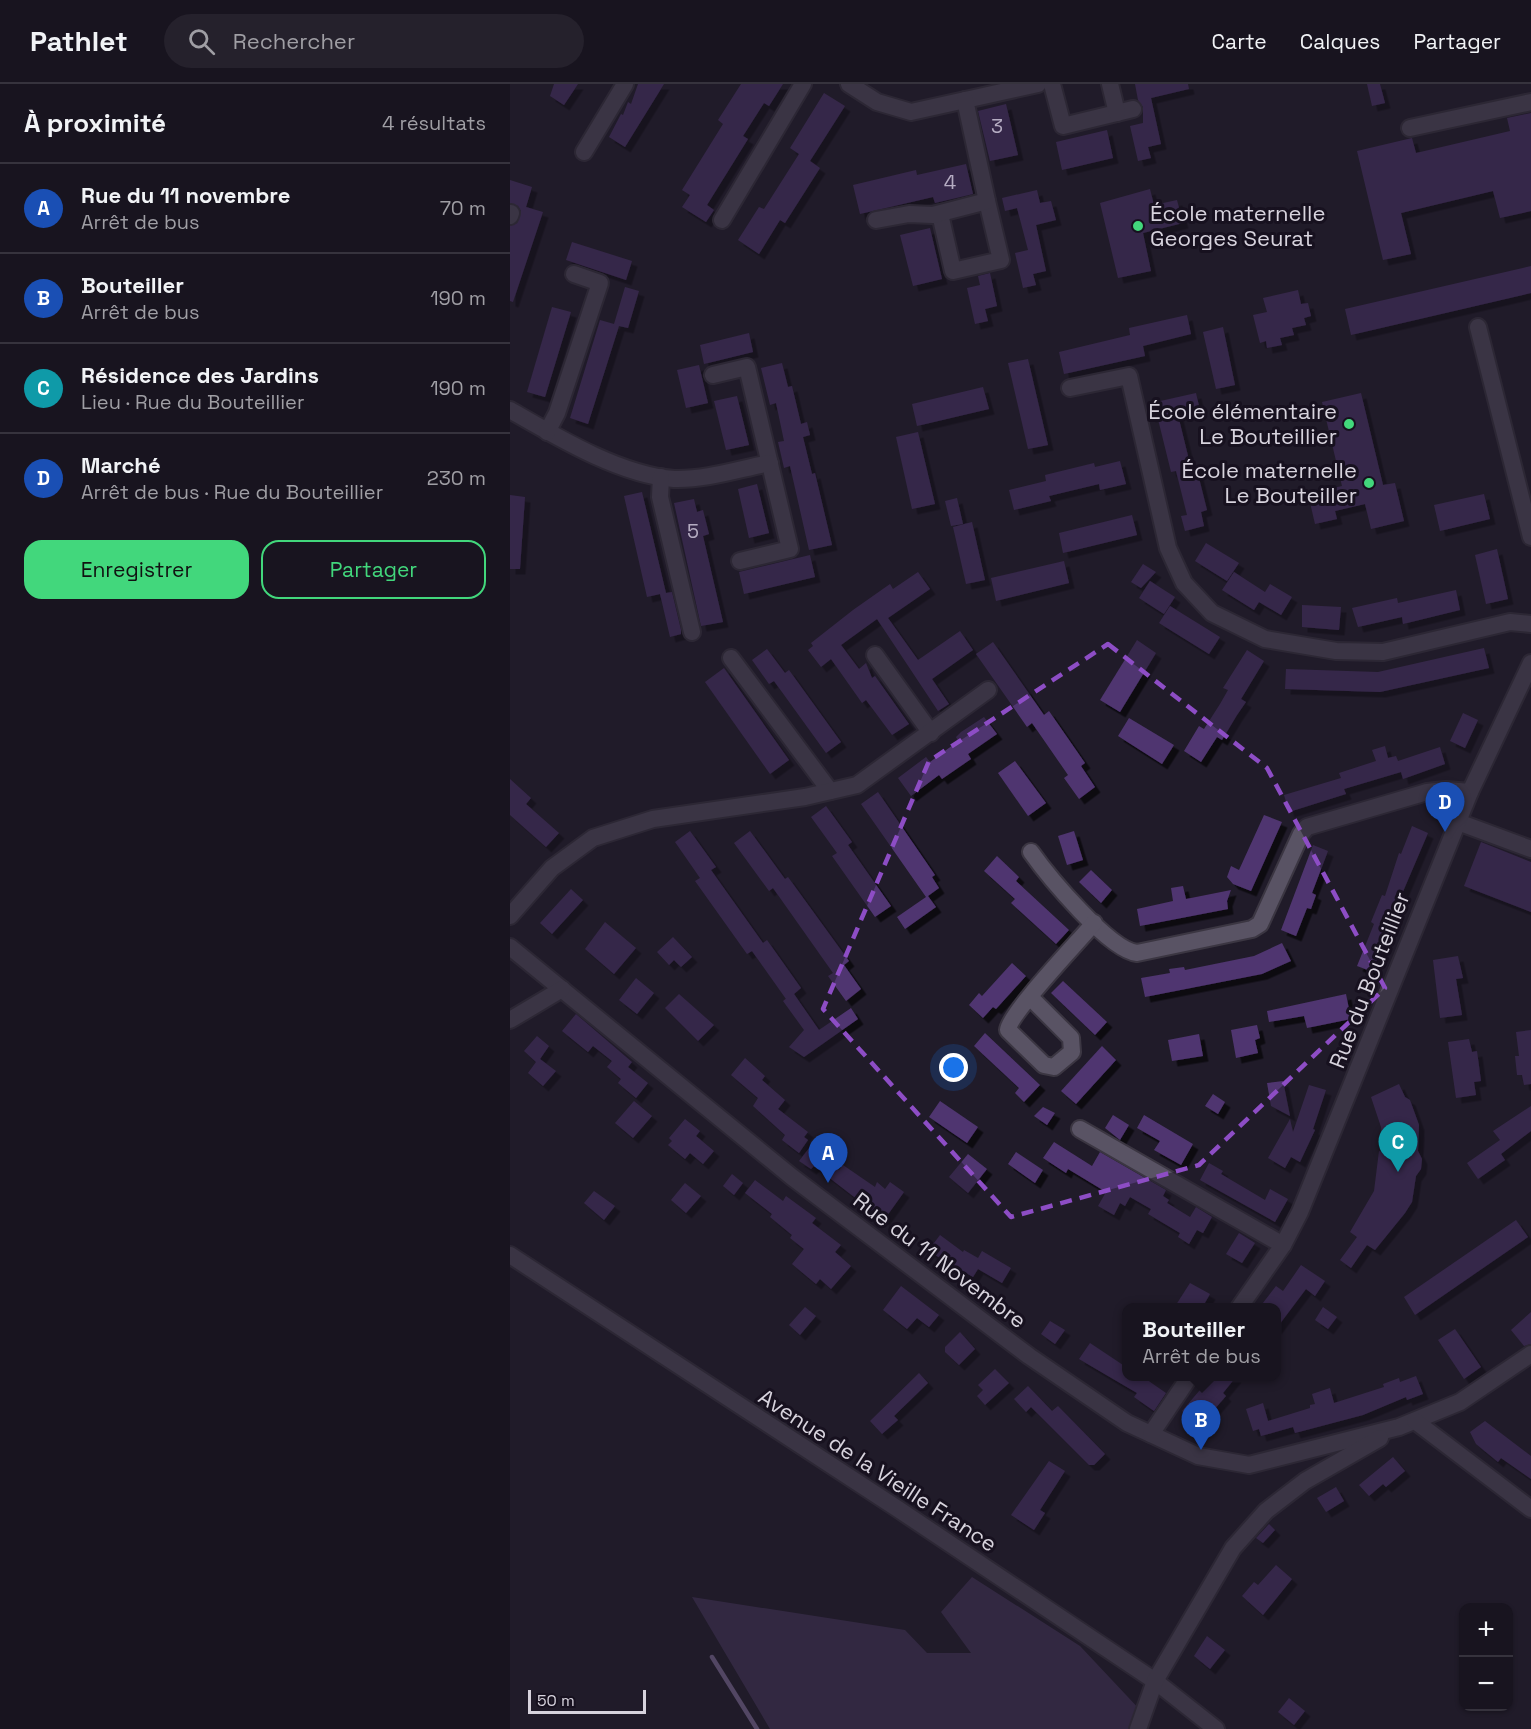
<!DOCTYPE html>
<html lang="fr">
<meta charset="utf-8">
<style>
body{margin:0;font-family:"Space Grotesk",sans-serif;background:#25212c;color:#f1f3f6}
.controls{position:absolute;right:18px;bottom:18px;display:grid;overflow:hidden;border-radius:12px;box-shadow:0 2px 4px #0004}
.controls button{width:54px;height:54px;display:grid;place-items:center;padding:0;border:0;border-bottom:2px solid #36333d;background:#18141f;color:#f1f3f6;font:30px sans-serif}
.scale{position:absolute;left:18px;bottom:15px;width:118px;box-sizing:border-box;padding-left:6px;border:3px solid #d7d3dd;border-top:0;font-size:16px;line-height:21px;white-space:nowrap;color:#d7d3dd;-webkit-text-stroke:4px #17111f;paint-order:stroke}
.you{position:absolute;left:444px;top:984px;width:21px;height:21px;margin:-15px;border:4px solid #fff;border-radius:50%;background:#1a73e8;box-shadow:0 0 0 9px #1a73e833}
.badge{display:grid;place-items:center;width:39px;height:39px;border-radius:50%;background:#42d77c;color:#fff;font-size:20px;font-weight:700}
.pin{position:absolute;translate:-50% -50px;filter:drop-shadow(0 2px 3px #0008)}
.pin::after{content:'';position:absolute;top:32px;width:21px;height:18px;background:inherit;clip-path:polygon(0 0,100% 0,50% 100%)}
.popup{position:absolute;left:612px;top:1219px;width:159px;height:78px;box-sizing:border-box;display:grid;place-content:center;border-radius:12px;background:#18141f;filter:drop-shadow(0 2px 4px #0005);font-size:20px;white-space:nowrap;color:#9f9ea4}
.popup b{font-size:22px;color:#f1f3f6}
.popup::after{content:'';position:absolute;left:50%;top:100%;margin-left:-12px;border:12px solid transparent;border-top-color:#18141f}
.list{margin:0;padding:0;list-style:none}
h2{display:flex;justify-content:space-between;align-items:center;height:78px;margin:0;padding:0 24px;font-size:26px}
h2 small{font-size:20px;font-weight:400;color:#9f9ea4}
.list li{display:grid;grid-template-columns:39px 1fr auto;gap:18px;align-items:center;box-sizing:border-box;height:90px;padding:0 24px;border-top:2px solid #36333d}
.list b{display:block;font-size:22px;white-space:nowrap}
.list p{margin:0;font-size:20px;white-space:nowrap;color:#9f9ea4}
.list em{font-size:20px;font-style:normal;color:#9f9ea4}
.actions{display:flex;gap:12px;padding:18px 24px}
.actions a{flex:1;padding:14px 0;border:2px solid #42d77c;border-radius:18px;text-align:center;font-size:21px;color:#42d77c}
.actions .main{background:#42d77c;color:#111}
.icon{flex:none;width:33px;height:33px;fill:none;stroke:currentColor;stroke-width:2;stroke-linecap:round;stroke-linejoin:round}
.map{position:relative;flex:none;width:1021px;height:1645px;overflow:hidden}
header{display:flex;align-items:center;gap:36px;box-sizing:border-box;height:84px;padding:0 30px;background:#18141f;border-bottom:2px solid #36333d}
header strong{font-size:28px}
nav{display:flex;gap:33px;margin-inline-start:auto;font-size:21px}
.search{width:420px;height:54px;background:#25212c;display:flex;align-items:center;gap:15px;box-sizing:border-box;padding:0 21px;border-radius:33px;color:#9f9ea4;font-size:22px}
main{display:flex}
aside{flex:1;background:#18141f}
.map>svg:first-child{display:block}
.green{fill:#48385e}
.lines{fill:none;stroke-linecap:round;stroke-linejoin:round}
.stream{stroke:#8e7ba9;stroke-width:4.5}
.building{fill:#4f356f;filter:url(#shadow)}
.street-casing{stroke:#3b3642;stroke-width:20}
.street{stroke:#595364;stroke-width:16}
.marked{fill:none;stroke:#8d4dc5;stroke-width:4.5;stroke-dasharray:12 8;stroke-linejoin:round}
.poi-dot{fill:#42d77c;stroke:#17111f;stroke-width:2}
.labels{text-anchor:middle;stroke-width:6;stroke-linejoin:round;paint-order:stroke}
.number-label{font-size:20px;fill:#b5acc2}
.poi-label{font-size:22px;fill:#d7d3dd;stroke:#17111f;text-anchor:end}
.street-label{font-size:22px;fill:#d7d3dd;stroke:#17111f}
</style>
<header>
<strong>Pathlet</strong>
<div class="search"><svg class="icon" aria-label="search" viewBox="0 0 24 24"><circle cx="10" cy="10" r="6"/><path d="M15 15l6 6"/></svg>Rechercher</div>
<nav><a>Carte</a><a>Calques</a><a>Partager</a></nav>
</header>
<main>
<aside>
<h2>À proximité<small>4 résultats</small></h2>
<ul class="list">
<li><span class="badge" style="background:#1a4fb4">A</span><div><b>Rue du 11 novembre</b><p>Arrêt de bus</p></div><em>70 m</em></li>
<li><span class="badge" style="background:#1a4fb4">B</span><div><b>Bouteiller</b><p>Arrêt de bus</p></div><em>190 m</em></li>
<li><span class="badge" style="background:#0f9aa8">C</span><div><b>Résidence des Jardins</b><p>Lieu · Rue du Bouteillier</p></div><em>190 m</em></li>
<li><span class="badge" style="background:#1a4fb4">D</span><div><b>Marché</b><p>Arrêt de bus · Rue du Bouteillier</p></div><em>230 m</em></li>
</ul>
<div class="actions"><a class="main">Enregistrer</a><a>Partager</a></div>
</aside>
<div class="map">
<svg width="1021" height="1645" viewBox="0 0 1021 1645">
<defs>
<filter id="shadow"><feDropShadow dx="5.5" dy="5.5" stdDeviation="0" flood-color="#0009"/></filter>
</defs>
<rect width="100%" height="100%" fill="#201b29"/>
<!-- green -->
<polygon class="green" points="462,1493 570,1562 632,1628 624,1645 260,1645 182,1513 395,1546 417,1569 461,1569 431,1528"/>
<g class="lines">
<!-- stream -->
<polyline class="stream" points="202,1573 247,1645"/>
</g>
<!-- building -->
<g class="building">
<polygon points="44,0 68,0 54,21 40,12"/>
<polygon points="128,0 154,0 115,63 99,53 111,30 113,31 118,18 121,20"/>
<polygon points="231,0 273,0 259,22 254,19 233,52 238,55 197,121 204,126 196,138 172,123 180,111 172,106 213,40 208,36"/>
<polygon points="625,0 678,0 679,5 641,14 651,60 638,63 641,74 628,77 620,42 633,39 633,23 628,16"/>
<polygon points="857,0 870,0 875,19 862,22"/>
<polygon points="314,9 335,22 300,77 310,84 275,139 270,136 249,170 228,156 249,123 254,125 289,70 280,64"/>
<polygon points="496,20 508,71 480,77 468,27"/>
<polygon points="1021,29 1021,127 990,134 983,107 891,129 901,170 873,176 847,67 902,54 906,69 1000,47 997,34"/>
<polygon points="597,46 603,74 552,86 546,58"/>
<polygon points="456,80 463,110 425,119 423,113 350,130 343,101 406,86 407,91"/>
<polygon points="0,96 22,103 16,123 33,128 3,218 0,217 0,142 7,139 11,127 8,122 0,119"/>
<polygon points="640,105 644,121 667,116 673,139 633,149 641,187 608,194 590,119"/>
<polygon points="527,106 530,119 541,117 546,136 526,141 536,187 523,190 526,201 513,204 505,169 518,166 507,124 495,127 492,114"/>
<polygon points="420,144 432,195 403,202 390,151"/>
<polygon points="62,158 122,177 116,196 56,176"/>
<polygon points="1021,182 1021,209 841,251 835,225"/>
<polygon points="480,189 487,222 475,225 478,237 465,240 457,204 470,201 468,192"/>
<polygon points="115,203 129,207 118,244 109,242 78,340 60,334 90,236 104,240"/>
<polygon points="788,206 791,220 798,219 801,232 794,234 796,241 782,244 784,251 770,254 772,261 757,264 756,257 750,259 743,231 757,228 753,214"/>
<polygon points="42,223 61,228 35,313 17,308"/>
<polygon points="677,231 681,250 633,262 635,272 554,290 549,268 620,251 619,244"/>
<polygon points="713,243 725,301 706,305 693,248"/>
<polygon points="239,249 243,268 194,280 190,261"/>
<polygon points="518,275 538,361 518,365 498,279"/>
<polygon points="272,279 278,303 282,302 291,340 297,338 300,351 293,353 302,390 305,389 322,461 299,466 280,382 274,384 268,358 274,357 266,319 260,321 251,284"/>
<polygon points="189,281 198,319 176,324 167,286"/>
<polygon points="473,303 479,325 407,342 402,320"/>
<polygon points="686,309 689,322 667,327 681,384 686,382 697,426 691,428 694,442 675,447 671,432 677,431 666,387 661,388 647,331 640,333 637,320"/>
<polygon points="851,309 873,401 885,399 894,437 861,445 855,420 825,427 827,435 805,440 798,410 832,402 812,318"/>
<polygon points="227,312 239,361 216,366 204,317"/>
<polygon points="408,348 425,420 402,425 386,353"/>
<polygon points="610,377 616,400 590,406 589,400 539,412 541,417 504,426 499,406 536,397 535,391 584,379 585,383"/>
<polygon points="247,400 259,449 239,454 228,405"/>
<polygon points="132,408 156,509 162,508 171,546 171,550 160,553 150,510 137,513 114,412"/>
<polygon points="974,410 980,435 930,447 924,421"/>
<polygon points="0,411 15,413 10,485 0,485"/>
<polygon points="447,414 453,440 441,442 435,417"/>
<polygon points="184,415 187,428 193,426 199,450 193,452 213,538 191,542 164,419"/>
<polygon points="622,431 627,451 553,469 549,449"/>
<polygon points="462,438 475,496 456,500 443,443"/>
<polygon points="696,459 729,479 717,497 685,477"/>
<polygon points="987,465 998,515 976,520 965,471"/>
<polygon points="300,471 305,493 234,510 229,488"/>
<polygon points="554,477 559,499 486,517 481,494"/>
<polygon points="633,480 646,488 631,504 621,498"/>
<polygon points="408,488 420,505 378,534 408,576 450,547 463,566 422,595 439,620 428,627 367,535 331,561 349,585 356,579 362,594 365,592 399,640 382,651 356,616 352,619 321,575 311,583 298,566 303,562 301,559 343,526 380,500 383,505"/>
<polygon points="724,488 755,508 760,500 782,513 771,531 749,518 744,526 712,506"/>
<polygon points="640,497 665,513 654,530 629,514"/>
<polygon points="946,506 950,526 893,540 892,533 848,543 842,524 887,514 888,519"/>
<polygon points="792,521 831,523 829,546 792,543"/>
<polygon points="660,522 710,553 699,570 649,539"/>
<polygon points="627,556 646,569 610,628 590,616"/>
<polygon points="483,558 534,631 539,627 575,679 571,682 585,703 569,715 554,694 558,691 522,639 517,643 466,570"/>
<polygon points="974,564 979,584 870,608 775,605 776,585 868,588"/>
<polygon points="257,565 275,589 279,586 331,658 316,669 264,597 259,600 242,576"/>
<polygon points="737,566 754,577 731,615 736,618 727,631 712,656 707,653 691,678 674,667 689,642 694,645 710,620 718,606 713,604"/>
<polygon points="214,584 279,676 260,690 195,598"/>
<polygon points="953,629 968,636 955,664 940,657"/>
<polygon points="474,633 487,650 458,670 461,675 432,695 429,691 401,712 388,694 416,673 420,678 448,657 446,653 451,648"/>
<polygon points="619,634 664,661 652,680 608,652"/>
<polygon points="875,662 878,674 886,672 888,677 930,663 935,680 893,695 891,688 834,705 836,710 779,728 774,711 831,694 829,689 866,677 862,666"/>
<polygon points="505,677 536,719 518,732 488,689"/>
<polygon points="0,695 21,714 16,720 49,749 36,763 0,731"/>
<polygon points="368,708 425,791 422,793 429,804 418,812 426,823 395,845 387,833 416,813 351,720"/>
<polygon points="316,722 342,758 338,761 381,822 365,833 322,772 327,769 301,733"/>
<polygon points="754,731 772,738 741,807 723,800 717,793 721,782 729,786"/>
<polygon points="902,742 918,749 883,831 863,888 847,882 864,840 861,838 872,811 875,812 889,769 891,770"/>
<polygon points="180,747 206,783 201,786 253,859 257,856 291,904 284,910 309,946 341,924 348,935 294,973 279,963 294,946 273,917 278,913 276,915 242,867 237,870 185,797 190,794 165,758"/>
<polygon points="240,747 275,795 278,793 339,877 334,881 351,905 336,917 318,892 323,889 263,804 259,807 224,759"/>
<polygon points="564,747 573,776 557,781 548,752"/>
<polygon points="971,758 1021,778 1021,828 954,802"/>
<polygon points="803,761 818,767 802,809 806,811 801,825 797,824 786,852 771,846"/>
<polygon points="487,772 509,793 506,797 559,846 546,860 501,819 505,815 474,787"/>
<polygon points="581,786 602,806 591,819 569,798"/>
<polygon points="673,802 676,815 721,806 717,817 718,825 630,842 627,825 663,817 661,804"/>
<polygon points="61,805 73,816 42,850 30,839"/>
<polygon points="95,838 126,864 104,890 75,865"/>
<polygon points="163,853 182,873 171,883 164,876 159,881 147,868"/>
<polygon points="772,859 781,877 752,890 635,913 631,894 660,889 659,885 674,883 675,886 744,872"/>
<polygon points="948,872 953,894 946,895 952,931 930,934 923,876"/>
<polygon points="502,879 516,892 486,925 483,923 473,934 459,921 469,909 472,912"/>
<polygon points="126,894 144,909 127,930 109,916"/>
<polygon points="553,897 597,938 585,951 541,909"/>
<polygon points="169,910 204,941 188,957 155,924"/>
<polygon points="836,910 841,935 797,944 794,932 759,938 757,927"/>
<polygon points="66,930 122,978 118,983 138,999 126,1014 108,999 111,995 97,983 102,977 83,962 78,968 52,947"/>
<polygon points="747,941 750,954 745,956 748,969 726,974 721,946"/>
<polygon points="1021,946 1021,1000 1014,1001 1012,991 1007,991 1005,972 1009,972 1006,948"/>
<polygon points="475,949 530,1001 514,1018 505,1009 509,1004 464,962"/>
<polygon points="689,950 693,972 662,977 658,956"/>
<polygon points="27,952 39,962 30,975 46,987 33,1002 18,989 26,978 14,967"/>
<polygon points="959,955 962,968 967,967 971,997 964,998 966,1011 946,1014 938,958"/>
<polygon points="592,962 606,976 566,1020 551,1007"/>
<polygon points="235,974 255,992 252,996 275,1016 268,1025 298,1048 294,1053 298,1056 289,1069 272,1056 275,1051 243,1022 248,1014 221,991"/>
<polygon points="773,997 780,1032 761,1022 757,999"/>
<polygon points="889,1000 895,1013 900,1016 909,1041 908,1067 912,1075 911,1085 906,1092 902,1118 895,1129 865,1166 857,1161 841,1184 830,1176 847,1153 840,1148 864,1107 869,1067 874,1068 871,1043 861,1013"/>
<polygon points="799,1001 816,1006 803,1045 805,1046 790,1078 781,1073 775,1084 758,1074 780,1035 783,1048"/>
<polygon points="703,1010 715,1018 708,1030 695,1022"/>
<polygon points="124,1017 142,1032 123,1054 105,1039"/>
<polygon points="430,1017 468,1043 457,1059 419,1033"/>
<polygon points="1021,1022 1021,1047 991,1070 995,1076 968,1095 957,1079 990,1056 983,1047"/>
<polygon points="533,1023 545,1029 537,1041 524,1032"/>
<polygon points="603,1031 619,1041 610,1056 595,1044"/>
<polygon points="634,1031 683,1060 671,1081 644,1066 650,1057 627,1044"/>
<polygon points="175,1035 190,1047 186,1052 204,1067 193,1080 180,1069 175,1075 158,1061 162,1057 159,1054"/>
<polygon points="544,1058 582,1082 590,1068 656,1106 653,1112 659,1116 657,1119 680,1133 686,1123 702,1133 693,1149 687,1146 679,1160 668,1153 670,1149 638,1130 641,1125 620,1113 615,1122 610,1119 604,1131 588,1122 596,1108 558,1085 556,1089 533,1074"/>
<polygon points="300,1063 329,1086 333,1081 365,1103 367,1098 375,1105 380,1098 394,1108 374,1136 304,1082 301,1085 289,1077"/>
<polygon points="506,1068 533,1086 525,1099 498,1080"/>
<polygon points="458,1070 477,1085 458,1109 439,1093"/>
<polygon points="699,1079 713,1087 711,1090 755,1116 760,1105 778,1115 765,1138 690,1096"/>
<polygon points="222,1090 233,1099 224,1111 213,1102"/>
<polygon points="245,1096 273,1117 276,1112 306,1134 302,1139 331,1161 325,1168 341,1182 321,1205 310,1195 306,1200 282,1180 294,1165 280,1154 282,1151 260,1133 262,1130 235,1109"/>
<polygon points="175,1099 191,1112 176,1129 161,1116"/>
<polygon points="84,1107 105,1122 94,1136 74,1119"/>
<polygon points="1006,1136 1018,1153 905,1231 894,1213"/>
<polygon points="729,1149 745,1159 732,1179 716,1170"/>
<polygon points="430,1151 453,1168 454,1166 468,1174 472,1167 501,1184 492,1199 468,1185 463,1193 418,1167"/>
<polygon points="791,1181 815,1197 805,1212 796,1205 766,1245 766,1224 749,1224 766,1202 773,1207"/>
<polygon points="680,1199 700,1210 692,1224 664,1224"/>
<polygon points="391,1202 429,1231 419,1243 407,1234 397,1245 373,1226"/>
<polygon points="295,1223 306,1232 290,1251 279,1241"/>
<polygon points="813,1223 827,1233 818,1245 805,1236"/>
<polygon points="1021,1228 1021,1260 1014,1262 1001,1246"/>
<polygon points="540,1237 555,1246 545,1260 531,1250"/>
<polygon points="945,1245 971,1283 954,1295 928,1256"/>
<polygon points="450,1248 465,1265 449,1281 435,1268 435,1263"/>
<polygon points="580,1259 616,1283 616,1293 633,1293 656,1309 644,1327 624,1313 627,1309 569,1275"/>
<polygon points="485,1285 499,1299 475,1321 467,1312 473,1306 468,1301"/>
<polygon points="409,1289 418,1299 384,1332 388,1336 372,1350 360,1337"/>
<polygon points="906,1292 913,1310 897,1316 896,1313 853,1331 785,1349 783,1343 751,1352 749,1345 743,1347 736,1325 753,1319 758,1337 800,1324 800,1321 805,1320 802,1310 820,1304 824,1319 874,1303 873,1300 889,1294 890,1298"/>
<polygon points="701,1293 726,1293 713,1309 716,1312 690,1342 672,1327"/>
<polygon points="518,1302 542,1327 548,1322 595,1370 584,1381 579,1381 521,1323 516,1328 504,1315"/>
<polygon points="975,1337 1021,1372 1021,1395 991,1374 988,1378 966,1360 960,1348"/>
<polygon points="883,1373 895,1387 876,1403 873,1400 859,1412 849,1401"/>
<polygon points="539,1377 555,1387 530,1426 535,1429 524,1446 501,1431"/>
<polygon points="826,1403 834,1417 816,1428 807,1414"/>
<polygon points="759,1440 765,1446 753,1459 746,1454"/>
<polygon points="766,1481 782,1495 753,1531 732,1512 744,1498 748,1501"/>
<polygon points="697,1552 715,1566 700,1585 684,1572"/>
<polygon points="779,1614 795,1627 784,1641 768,1628"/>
</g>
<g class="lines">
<defs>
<g id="street">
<polyline points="339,0 367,18 401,28 528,0"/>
<polyline points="542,0 553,42 623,25"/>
<polyline points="600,0 607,29"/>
<polyline points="900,44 1021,18"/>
<polyline points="74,68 115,0"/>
<polyline points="430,130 443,187 491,176 477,117"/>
<polyline points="0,132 1,129"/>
<polyline points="212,136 293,0"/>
<polyline points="366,136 399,130 423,131 477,117 455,16"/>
<polyline points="968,243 1021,453"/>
<polyline points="203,291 237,283 280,465 230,477"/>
<polyline points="560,304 619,292 658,464 674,499 702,529 755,555 826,567 873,568 1000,538 1021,540"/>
<path d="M0,326C47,353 110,391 164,395C196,396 229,385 260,379"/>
<polyline points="37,348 47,329 90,199 64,190"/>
<polyline points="151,393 150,413 182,548"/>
<polyline points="365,571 421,649"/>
<polyline points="221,574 320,707"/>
<polyline points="948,738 1021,765"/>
<path d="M521,768C538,792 599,866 627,869L742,845L750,840L791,750L797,743L917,708L936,706L960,708"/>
<polyline points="0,832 42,784 83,754 143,735 295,713 347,701 478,606"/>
<polyline points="0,863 282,1093 519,1272 617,1339 688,1372 739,1381 889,1343 950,1318 1021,1270"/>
<path d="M520,913L561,954L562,968L544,983L534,981L498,946C499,930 569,857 584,839"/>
<polyline points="0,936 52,905"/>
<polyline points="570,1045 773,1161"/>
<polyline points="0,1171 388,1425 645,1597 706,1645"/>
<polyline points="729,1224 773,1161 790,1128 960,708 1021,579"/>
<polyline points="905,1337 1021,1425"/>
<polyline points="641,1350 680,1292"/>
<polyline points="628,1645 645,1597 723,1464 756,1427 795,1397 870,1354"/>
</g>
</defs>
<!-- street casing -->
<use href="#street" class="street-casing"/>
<!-- street -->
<use href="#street" class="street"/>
</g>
<!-- marked area -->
<path d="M0 0H1021V1645H0ZM598,560L757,684L875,904L689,1081L501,1133L313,925L419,677Z" fill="#201b29" fill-opacity=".55" fill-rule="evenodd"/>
<path class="marked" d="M598,560L757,684L875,904L689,1081L501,1133L313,925L419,677Z"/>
<!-- markers -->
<g class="poi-dot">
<circle cx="628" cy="142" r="6"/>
<circle cx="839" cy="340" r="6"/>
<circle cx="859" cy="399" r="6"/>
</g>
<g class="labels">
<!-- number labels -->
<g class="number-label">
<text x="487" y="49">3</text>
<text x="440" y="105">4</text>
<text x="183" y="454">5</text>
</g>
<!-- poi labels -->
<g class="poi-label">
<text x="640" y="137" text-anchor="start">École maternelle<tspan x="640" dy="25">Georges Seurat</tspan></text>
<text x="827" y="335">École élémentaire<tspan x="827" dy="25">Le Bouteillier</tspan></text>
<text x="847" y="394">École maternelle<tspan x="847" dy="25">Le Bouteiller</tspan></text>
</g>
<!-- street labels -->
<g class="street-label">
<text transform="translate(859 896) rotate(-69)" y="8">Rue du Bouteillier</text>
<text transform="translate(430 1176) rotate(37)" y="8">Rue du 11 Novembre</text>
<text transform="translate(368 1386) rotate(33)" y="8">Avenue de la Vieille France</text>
</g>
</g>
</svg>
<div class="controls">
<button>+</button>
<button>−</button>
</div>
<div class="scale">50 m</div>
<div class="you"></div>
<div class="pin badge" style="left:318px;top:1099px;background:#1a4fb4">A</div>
<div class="pin badge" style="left:691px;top:1366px;background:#1a4fb4">B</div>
<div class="popup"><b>Bouteiller</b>Arrêt de bus</div>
<div class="pin badge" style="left:888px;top:1088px;background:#0f9aa8">C</div>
<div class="pin badge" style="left:935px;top:748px;background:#1a4fb4">D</div>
</div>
</main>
